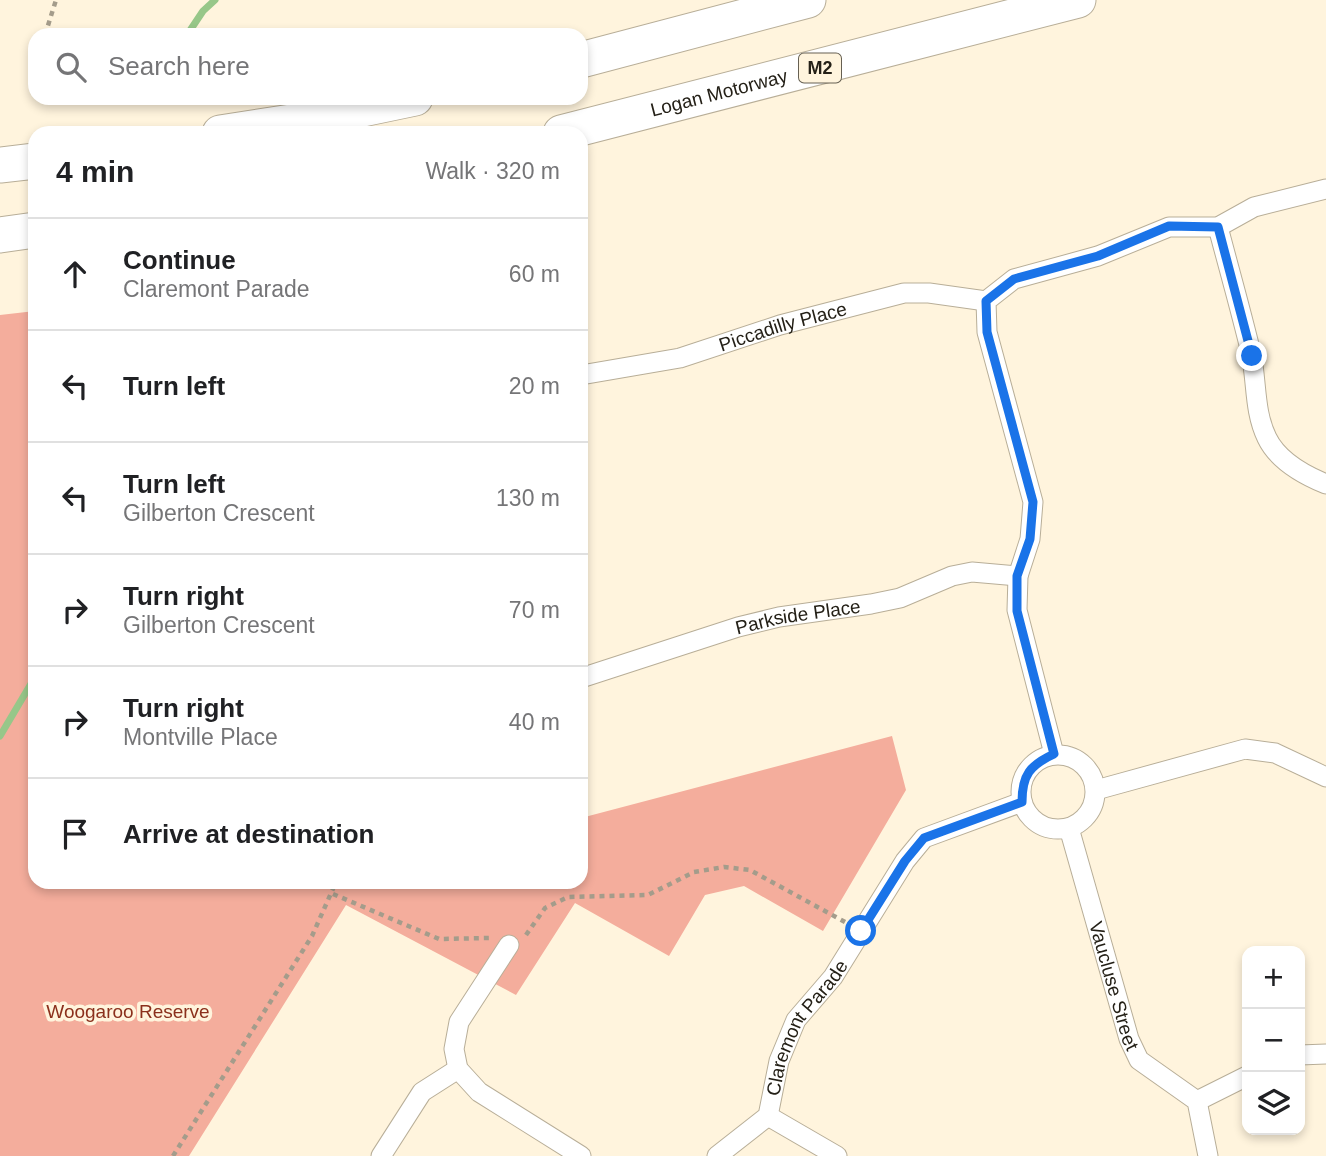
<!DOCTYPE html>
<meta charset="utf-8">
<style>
body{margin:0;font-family:Arial,sans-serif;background:#f2f2f2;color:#202124}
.controls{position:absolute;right:21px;bottom:21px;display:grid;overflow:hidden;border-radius:14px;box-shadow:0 4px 10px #0003}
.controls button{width:63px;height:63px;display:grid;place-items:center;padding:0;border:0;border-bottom:2px solid #e0e0e0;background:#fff;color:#202124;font:35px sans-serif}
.stop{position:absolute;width:21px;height:21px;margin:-16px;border:5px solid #1a73e8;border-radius:50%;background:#fff}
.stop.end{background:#1a73e8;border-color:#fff;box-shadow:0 2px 7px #0008}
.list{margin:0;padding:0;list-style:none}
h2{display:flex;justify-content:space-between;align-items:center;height:91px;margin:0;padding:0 28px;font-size:30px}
h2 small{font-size:23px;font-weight:400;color:#757577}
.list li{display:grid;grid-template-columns:46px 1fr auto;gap:21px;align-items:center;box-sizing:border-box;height:112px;padding:0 28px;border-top:2px solid #e0e0e0}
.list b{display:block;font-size:26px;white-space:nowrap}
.list p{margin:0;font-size:23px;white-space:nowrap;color:#757577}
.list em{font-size:23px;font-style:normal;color:#757577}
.icon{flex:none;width:38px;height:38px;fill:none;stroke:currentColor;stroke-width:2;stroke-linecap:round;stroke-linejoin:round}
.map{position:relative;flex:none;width:1326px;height:1156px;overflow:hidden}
.search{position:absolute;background:#fff;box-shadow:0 4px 10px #0003;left:28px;top:28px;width:560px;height:77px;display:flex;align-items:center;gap:18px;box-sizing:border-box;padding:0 24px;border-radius:21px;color:#757577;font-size:26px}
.panel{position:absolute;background:#fff;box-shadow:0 4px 10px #0003;left:28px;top:126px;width:560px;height:763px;border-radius:21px}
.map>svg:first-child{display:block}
.green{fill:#f4ad9c}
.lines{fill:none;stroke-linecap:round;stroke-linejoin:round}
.stream{stroke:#97c789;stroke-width:7}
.street-casing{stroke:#b8ae98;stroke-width:21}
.highway-casing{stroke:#b8ae98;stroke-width:37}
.path{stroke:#a49c8b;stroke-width:4.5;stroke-dasharray:5 5;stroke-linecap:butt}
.street{stroke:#fff;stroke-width:19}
.highway{stroke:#fff;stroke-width:35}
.route{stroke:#1a73e8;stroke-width:9}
.labels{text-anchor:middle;stroke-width:7;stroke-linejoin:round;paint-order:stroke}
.shield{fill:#fff4dd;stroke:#666052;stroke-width:2}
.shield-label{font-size:18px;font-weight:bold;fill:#242017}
.street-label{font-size:19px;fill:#242017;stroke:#fff4dd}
.park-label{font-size:19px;fill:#8b301c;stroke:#fff4dd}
</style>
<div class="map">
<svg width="1326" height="1156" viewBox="0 0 1326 1156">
<rect width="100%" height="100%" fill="#fff4dd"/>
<!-- green -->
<polygon class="green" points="35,311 35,882 581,882 581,818 892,736 906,790 823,931 744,886 705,895 669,956 575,903 516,995 346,905 189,1156 0,1156 0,315"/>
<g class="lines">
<!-- stream -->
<g class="stream">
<polyline points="187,35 203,11 215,0"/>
<polyline points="0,736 35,677"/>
</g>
<defs>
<g id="street">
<path d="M1218,227C1229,269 1241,311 1251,353C1257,382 1254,412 1267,438C1278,461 1304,475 1326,484"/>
<path id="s1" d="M581,375L680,358L780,325L904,293H929L986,301"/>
<path id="s2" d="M581,678L738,627L779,617L871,604L900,598L952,576L972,572L1018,576"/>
<polyline points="1054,754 1017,610 1018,576 1030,539 1033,502 987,332 986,301 1014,279 1098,256 1169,227 1218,227 1254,207 1326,189"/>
<circle cx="1058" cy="792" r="37"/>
<polyline points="1096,790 1245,749 1275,753 1326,777"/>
<path id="s3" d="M1069,828L1129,1039L1139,1060L1197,1101L1208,1156"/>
<polyline points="509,945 459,1022 454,1049 458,1069 479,1092 581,1156"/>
<polyline points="1300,1055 1326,1054"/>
<polyline points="1197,1101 1247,1076"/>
<polyline points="768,1116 837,1156"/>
<polyline points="381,1156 422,1092 458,1069"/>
<path id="s4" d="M717,1156L768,1116L779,1061L796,1020L833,977L905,861L924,838L1022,802"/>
</g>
<g id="highway">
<polyline points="581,60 808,0"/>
<polyline points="220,133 324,117 415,98"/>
<path id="s5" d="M561,133L1078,0"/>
<polyline points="0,165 35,161"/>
<polyline points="0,235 35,230"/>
</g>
</defs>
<!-- street casing -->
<use href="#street" class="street-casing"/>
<!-- highway casing -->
<use href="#highway" class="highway-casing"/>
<!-- path -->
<g class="path">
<polyline points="45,35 56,0"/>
<polyline points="32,52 35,48"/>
<polyline points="333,894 439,939 490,938"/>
<polyline points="526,935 545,908 568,897 648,895 694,872 724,867 750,870 845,922"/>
<polyline points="173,1156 312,936 336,882"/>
</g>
<!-- street -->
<use href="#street" class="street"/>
<!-- highway -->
<use href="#highway" class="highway"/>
</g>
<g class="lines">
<!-- route -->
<path class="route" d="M861,931L905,861L924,838L1022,802C1022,775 1030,765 1054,754L1017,611V576L1030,539L1033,502L987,332L986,301L1014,279L1098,256L1169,226L1218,227L1252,356"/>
</g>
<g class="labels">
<!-- shield labels -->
<rect class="shield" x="799" y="53.5" width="42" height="29" rx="5"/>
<g class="shield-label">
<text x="820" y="74">M2</text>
</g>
<!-- street labels -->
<g class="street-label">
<text dy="7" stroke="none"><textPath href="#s5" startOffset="163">Logan Motorway</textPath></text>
<text dy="7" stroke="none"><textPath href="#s1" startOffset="208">Piccadilly Place</textPath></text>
<text dy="7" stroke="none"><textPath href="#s2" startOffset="226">Parkside Place</textPath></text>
<text dy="7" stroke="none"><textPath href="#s3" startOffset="164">Vaucluse Street</textPath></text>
<text dy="7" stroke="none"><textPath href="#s4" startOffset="163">Claremont Parade</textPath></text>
</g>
<!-- park labels -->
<g class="park-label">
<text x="128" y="1018">Woogaroo Reserve</text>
</g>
</g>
</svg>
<div class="controls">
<button>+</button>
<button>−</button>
<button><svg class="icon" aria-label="layers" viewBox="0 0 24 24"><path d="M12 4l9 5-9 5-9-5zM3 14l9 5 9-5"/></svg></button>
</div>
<div class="stop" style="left:861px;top:931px"></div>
<div class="stop end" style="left:1252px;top:356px"></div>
<div class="search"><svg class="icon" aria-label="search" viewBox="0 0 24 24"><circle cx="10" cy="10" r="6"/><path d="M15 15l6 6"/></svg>Search here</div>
<section class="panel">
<h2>4 min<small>Walk · 320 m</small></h2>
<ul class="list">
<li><svg class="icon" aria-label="ahead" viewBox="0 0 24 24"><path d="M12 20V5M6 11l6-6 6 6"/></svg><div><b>Continue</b><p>Claremont Parade</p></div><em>60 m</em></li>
<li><svg class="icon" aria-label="left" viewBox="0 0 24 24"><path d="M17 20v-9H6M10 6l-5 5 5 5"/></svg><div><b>Turn left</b></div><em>20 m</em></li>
<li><svg class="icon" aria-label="left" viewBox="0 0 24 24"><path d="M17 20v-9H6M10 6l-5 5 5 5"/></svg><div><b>Turn left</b><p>Gilberton Crescent</p></div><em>130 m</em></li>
<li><svg class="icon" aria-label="right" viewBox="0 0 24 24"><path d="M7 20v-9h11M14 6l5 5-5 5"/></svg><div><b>Turn right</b><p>Gilberton Crescent</p></div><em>70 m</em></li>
<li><svg class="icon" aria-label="right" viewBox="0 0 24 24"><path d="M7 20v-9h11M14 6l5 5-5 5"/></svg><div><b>Turn right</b><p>Montville Place</p></div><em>40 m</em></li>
<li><svg class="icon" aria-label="arrive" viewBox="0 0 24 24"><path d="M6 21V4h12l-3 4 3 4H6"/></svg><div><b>Arrive at destination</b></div></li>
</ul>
</section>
</div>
